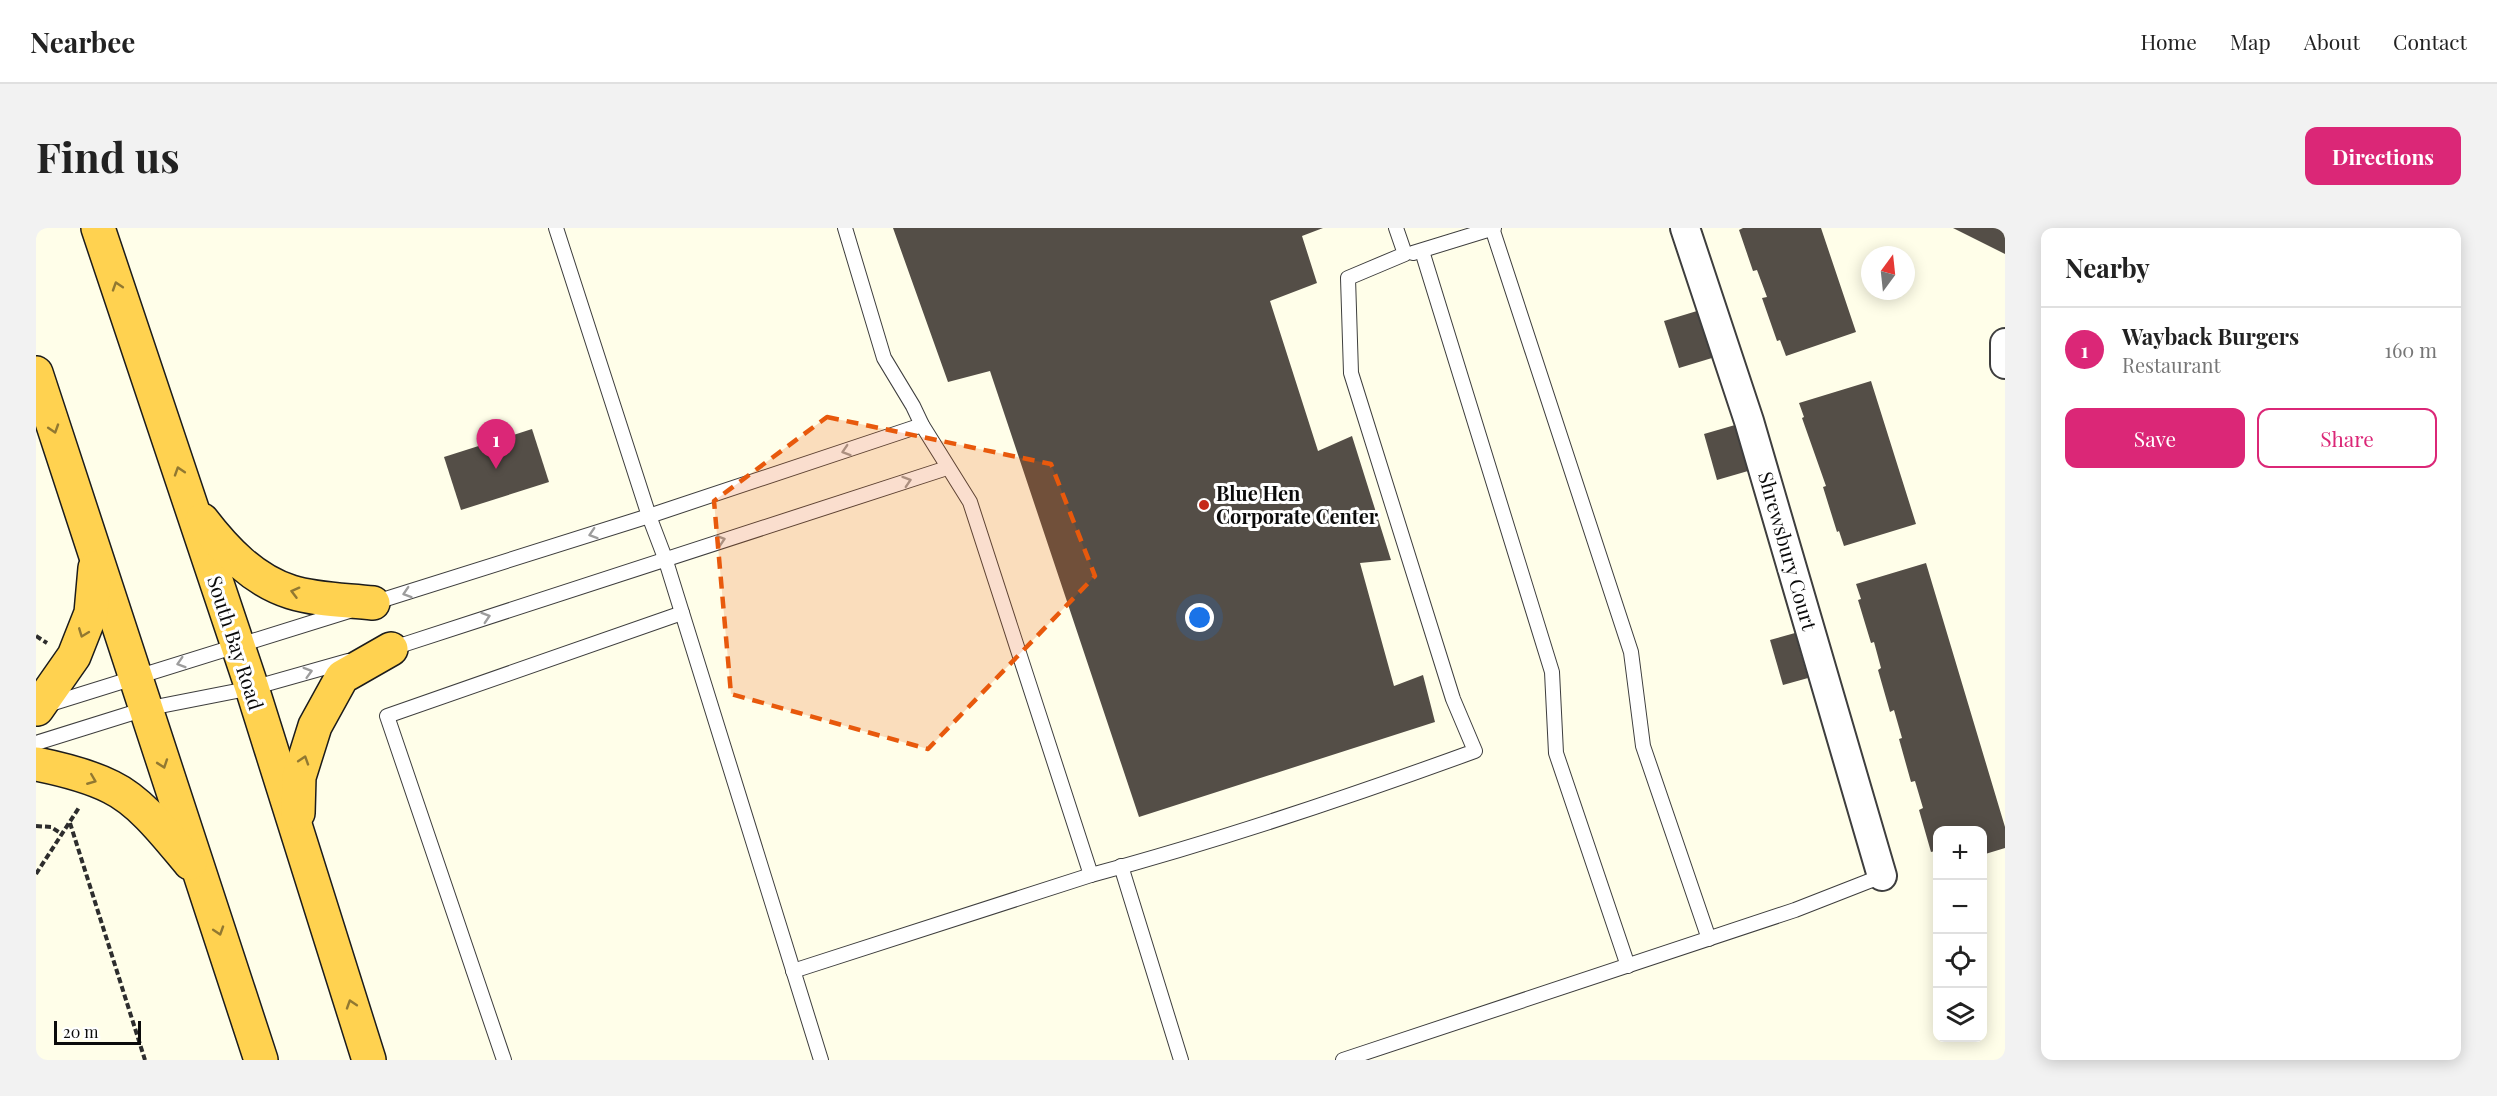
<!DOCTYPE html>
<meta charset="utf-8">
<style>
body{margin:0;font-family:"Playfair Display",serif;background:#f2f2f2;color:#222}
.controls{position:absolute;right:18px;bottom:18px;display:grid;overflow:hidden;border-radius:12px;box-shadow:0 3px 15px #0003}
.controls button{width:54px;height:54px;display:grid;place-items:center;padding:0;border:0;border-bottom:2px solid #e0e0e0;background:#fff;color:#222;font:30px sans-serif}
.compass{position:absolute;left:1825px;top:18px;width:54px;height:54px;border-radius:50%;background:#fff;box-shadow:0 3px 15px #0003;rotate:15deg}
.scale{position:absolute;left:18px;bottom:15px;width:87px;box-sizing:border-box;padding-left:6px;border:3px solid #0b0b0b;border-top:0;font-size:16px;line-height:21px;white-space:nowrap;color:#0b0b0b;-webkit-text-stroke:4px #fff;paint-order:stroke}
.you{position:absolute;left:1164px;top:390px;width:21px;height:21px;margin:-15px;border:4px solid #fff;border-radius:50%;background:#1a73e8;box-shadow:0 0 0 9px #1a73e833}
.badge{display:grid;place-items:center;width:39px;height:39px;border-radius:50%;background:#db2777;color:#fff;font-size:20px;font-weight:700}
.pin{position:absolute;translate:-50% -50px;filter:drop-shadow(0 2px 3px #0008)}
.pin::after{content:'';position:absolute;top:32px;width:21px;height:18px;background:inherit;clip-path:polygon(0 0,100% 0,50% 100%)}
.list{margin:0;padding:0;list-style:none}
h2{display:flex;justify-content:space-between;align-items:center;height:78px;margin:0;padding:0 24px;font-size:26px}
h2 small{font-size:20px;font-weight:400;color:#767676}
.list li{display:grid;grid-template-columns:39px 1fr auto;gap:18px;align-items:center;box-sizing:border-box;height:84px;padding:0 24px;border-top:2px solid #e0e0e0}
.list b{display:block;font-size:22px;white-space:nowrap}
.list p{margin:0;font-size:20px;white-space:nowrap;color:#767676}
.list em{font-size:20px;font-style:normal;color:#767676}
.actions{display:flex;gap:12px;padding:18px 24px}
.actions a{flex:1;padding:14px 0;border:2px solid #db2777;border-radius:12px;text-align:center;font-size:21px;color:#db2777}
.actions .main{background:#db2777;color:#fff}
.icon{flex:none;width:33px;height:33px;fill:none;stroke:currentColor;stroke-width:2;stroke-linecap:round;stroke-linejoin:round}
.map{position:relative;flex:none;width:1969px;height:832px;overflow:hidden;border-radius:12px}
header{display:flex;align-items:center;gap:36px;box-sizing:border-box;height:84px;padding:0 30px;background:#fff;border-bottom:2px solid #e0e0e0}
header strong{font-size:28px}
nav{display:flex;gap:33px;margin-inline-start:auto;font-size:21px}
.intro{display:flex;align-items:center;justify-content:space-between;box-sizing:border-box;height:144px;padding:0 36px}
h1{margin:0;font-size:42px}
.button{padding:15px 27px;border-radius:12px;background:#db2777;color:#fff;font-size:21px;font-weight:700}
main{display:flex;gap:36px;padding:0 36px}
aside{flex:1;background:#fff;border-radius:12px;box-shadow:0 3px 15px #0003}
.map>svg:first-child{display:block}
.building{fill:#544e47}
.lines{fill:none;stroke-linecap:round;stroke-linejoin:round}
.service-casing{stroke:#3e3e3e;stroke-width:16}
.minor-casing{stroke:#3e3e3e;stroke-width:32}
.trunk-casing{stroke:#1c1c1c;stroke-width:36}
.path{stroke:#2d2d2d;stroke-width:4;stroke-dasharray:6 3;stroke-linecap:butt}
.service{stroke:#fff;stroke-width:14}
.minor{stroke:#fff;stroke-width:28}
.trunk{stroke:#ffd250;stroke-width:33}
.oneway{stroke:#917831}
.oneway2{stroke:#9d9d9d}
.marked{fill:#e8590c;fill-opacity:0.2;stroke:#e8590c;stroke-width:4.5;stroke-dasharray:12 8;stroke-linejoin:round}
.poi-dot{fill:#c52a19;stroke:#fff;stroke-width:2}
.labels{text-anchor:middle;stroke-width:6;stroke-linejoin:round;paint-order:stroke}
.poi-label{font-size:20px;font-weight:bold;fill:#0b0b0b;stroke:#fff;text-anchor:start}
.street-label{font-size:20px;fill:#0b0b0b;stroke:#fff}
</style>
<header>
<strong>Nearbee</strong>
<nav><a>Home</a><a>Map</a><a>About</a><a>Contact</a></nav>
</header>
<div class="intro"><h1>Find us</h1><a class="button">Directions</a></div>
<main>
<div class="map">
<svg width="1969" height="832" viewBox="0 0 1969 832">
<rect width="100%" height="100%" fill="#fffee9"/>
<!-- building -->
<g class="building">
<polygon points="857,0 1287,0 1266,8 1281,55 1234,73 1282,223 1316,208 1355,332 1324,335 1358,458 1387,447 1399,494 1103,589 954,143 912,154"/>
<polygon points="1707,0 1785,0 1820,104 1750,128 1744,112 1741,113 1726,70 1731,69 1721,42 1717,43 1703,2"/>
<polygon points="1917,0 1969,0 1969,26"/>
<polygon points="1661,83 1676,130 1643,140 1628,93"/>
<polygon points="1835,153 1880,296 1808,318 1803,303 1801,304 1787,259 1790,258 1766,190 1768,189 1763,175"/>
<polygon points="1699,197 1712,243 1681,252 1668,206"/>
<polygon points="496,201 513,254 425,282 408,229"/>
<polygon points="1890,335 1969,599 1969,620 1946,627 1946,602 1902,602 1902,629 1899,623 1895,624 1883,582 1887,580 1879,553 1875,554 1863,511 1866,510 1858,482 1854,484 1842,442 1845,440 1838,414 1835,415 1822,372 1825,371 1820,356"/>
<polygon points="1759,405 1772,450 1747,457 1734,412"/>
</g>
<g class="lines">
<defs>
<g id="service">
<polyline points="520,0 613,288 629,330 785,832"/>
<polyline points="1456,0 1595,424 1607,518 1673,711"/>
<polyline points="1386,23 1516,444 1520,525 1592,738"/>
<polyline points="1377,25 1458,0"/>
<polyline points="337,375 613,288 886,197"/>
<polyline points="354,421 911,240"/>
<polyline points="11,477 313,383"/>
<polyline points="0,515 109,481 216,460 312,433"/>
<polyline points="1085,638 1145,832"/>
<path d="M1055,647C1185,612 1313,569 1439,523L1417,471L1315,145L1312,50L1369,26L1360,0"/>
<polyline points="757,743 1055,647 934,274 886,197 877,178 848,130 809,0"/>
<polyline points="468,832 351,488 646,385"/>
<polyline points="1307,832 1759,682 1846,648"/>
</g>
<g id="minor">
<polyline points="1649,0 1713,193 1846,648"/>
<polyline points="1969,115 1969,136"/>
</g>
<g id="trunk">
<polyline points="62,0 216,460 333,832"/>
<polyline points="0,145 225,832"/>
<path d="M166,292C189,322 217,352 255,364C280,372 310,372 337,375"/>
<polyline points="1,481 38,428 55,385 59,340"/>
<path d="M0,536C25,541 51,547 75,559C106,574 132,609 154,635"/>
<polyline points="262,585 263,549 279,498 306,449 355,421"/>
</g>
</defs>
<!-- service casing -->
<use href="#service" class="service-casing"/>
<!-- minor casing -->
<use href="#minor" class="minor-casing"/>
<!-- trunk casing -->
<use href="#trunk" class="trunk-casing"/>
<!-- path -->
<g class="path">
<polyline points="0,408 11,415"/>
<polyline points="34,595 109,832"/>
<polyline points="0,598 15,599 26,606"/>
<polyline points="0,646 44,578"/>
</g>
<!-- service -->
<use href="#service" class="service"/>
<!-- minor -->
<use href="#minor" class="minor"/>
<!-- trunk -->
<use href="#trunk" class="trunk"/>
</g>
<!-- one-way arrows -->
<defs><path id="oneway-chevron" d="M-2-3.5L2.5 0L-2 3.5" fill="none" stroke-width="1.6" stroke-linecap="round" stroke-linejoin="round" transform="scale(1.5)"/></defs>
<g class="oneway">
<use href="#oneway-chevron" transform="translate(81 58) rotate(-108)"/>
<use href="#oneway-chevron" transform="translate(18 201) rotate(72)"/>
<use href="#oneway-chevron" transform="translate(143 243) rotate(-108)"/>
<use href="#oneway-chevron" transform="translate(259 364) rotate(-165)"/>
<use href="#oneway-chevron" transform="translate(47 405) rotate(111)"/>
<use href="#oneway-chevron" transform="translate(268 532) rotate(-72)"/>
<use href="#oneway-chevron" transform="translate(127 536) rotate(71)"/>
<use href="#oneway-chevron" transform="translate(56 552) rotate(22)"/>
<use href="#oneway-chevron" transform="translate(183 703) rotate(72)"/>
<use href="#oneway-chevron" transform="translate(315 776) rotate(-108)"/>
</g>
<g class="oneway2">
<use href="#oneway-chevron" transform="translate(810 223) rotate(162)"/>
<use href="#oneway-chevron" transform="translate(871 253) rotate(-18)"/>
<use href="#oneway-chevron" transform="translate(557 306) rotate(162)"/>
<use href="#oneway-chevron" transform="translate(685 312) rotate(-18)"/>
<use href="#oneway-chevron" transform="translate(371 365) rotate(162)"/>
<use href="#oneway-chevron" transform="translate(450 389) rotate(-18)"/>
<use href="#oneway-chevron" transform="translate(145 435) rotate(163)"/>
<use href="#oneway-chevron" transform="translate(272 444) rotate(-16)"/>
</g>
<!-- marked area -->
<path class="marked" d="M791,189L1015,236L1059,348L892,521L695,466L678,273Z"/>
<!-- markers -->
<circle class="poi-dot" cx="1168" cy="277" r="6"/>
<g class="labels">
<!-- poi labels -->
<g class="poi-label">
<text x="1180" y="273">Blue Hen<tspan x="1180" dy="23">Corporate Center</tspan></text>
</g>
<!-- street labels -->
<g class="street-label">
<text transform="translate(1751 323) rotate(74)" y="7">Shrewsbury Court</text>
<text transform="translate(199 415) rotate(72)" y="7">South Bay Road</text>
</g>
</g>
</svg>
<div class="controls">
<button>+</button>
<button>−</button>
<button><svg class="icon" aria-label="locate" viewBox="0 0 24 24"><circle cx="12" cy="12" r="6"/><path d="M12 2v4M12 18v4M2 12h4M18 12h4"/></svg></button>
<button><svg class="icon" aria-label="layers" viewBox="0 0 24 24"><path d="M12 4l9 5-9 5-9-5zM3 14l9 5 9-5"/></svg></button>
</div>
<svg class="compass" viewBox="-18 -18 36 36"><path d="M0-13l5 13h-10z" fill="#e53935"/><path d="M0 13l5-13h-10z" fill="#767676"/></svg>
<div class="scale">20 m</div>
<div class="you"></div>
<div class="pin badge" style="left:460px;top:241px">1</div>
</div>
<aside>
<h2>Nearby<small></small></h2>
<ul class="list">
<li><span class="badge">1</span><div><b>Wayback Burgers</b><p>Restaurant</p></div><em>160 m</em></li>
</ul>
<div class="actions"><a class="main">Save</a><a>Share</a></div>
</aside>
</main>
